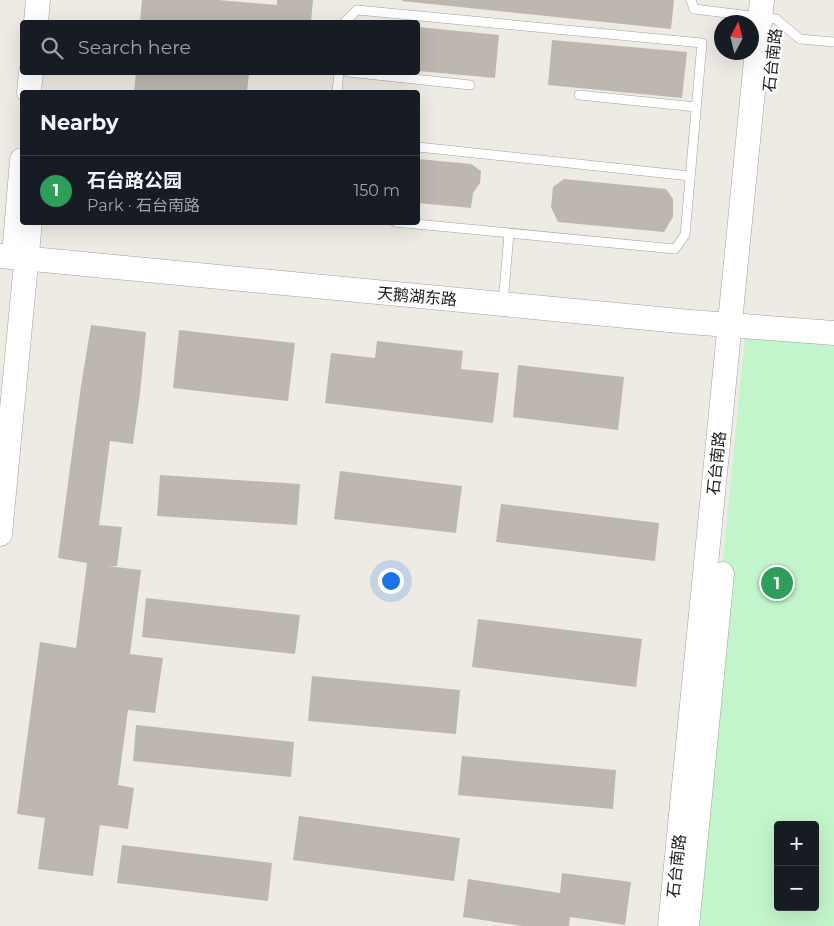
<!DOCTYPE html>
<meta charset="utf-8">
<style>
body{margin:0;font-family:Montserrat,"Noto Sans SC",sans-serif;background:#20242c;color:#f1f3f6}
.controls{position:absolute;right:15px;bottom:15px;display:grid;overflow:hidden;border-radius:5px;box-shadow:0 5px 20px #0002}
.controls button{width:45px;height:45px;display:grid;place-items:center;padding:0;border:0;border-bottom:1px solid #363941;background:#171b24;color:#f1f3f6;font:25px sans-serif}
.compass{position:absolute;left:714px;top:15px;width:45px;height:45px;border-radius:50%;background:#171b24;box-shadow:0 5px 20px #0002;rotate:7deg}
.you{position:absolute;left:390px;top:580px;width:18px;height:18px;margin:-12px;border:4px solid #fff;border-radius:50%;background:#1a73e8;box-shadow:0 0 0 8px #1a73e833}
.badge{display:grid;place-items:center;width:32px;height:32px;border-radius:50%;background:#d9938e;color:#fff;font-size:16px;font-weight:700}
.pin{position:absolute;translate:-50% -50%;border:2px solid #fff;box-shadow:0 1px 5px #0006}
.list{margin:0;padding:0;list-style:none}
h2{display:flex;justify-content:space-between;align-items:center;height:65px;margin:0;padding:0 20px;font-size:21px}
h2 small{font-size:16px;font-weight:400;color:#9ea1a6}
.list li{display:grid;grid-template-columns:32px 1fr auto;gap:15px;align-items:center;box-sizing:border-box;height:70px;padding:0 20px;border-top:1px solid #363941}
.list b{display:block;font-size:19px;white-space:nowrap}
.list p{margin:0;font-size:16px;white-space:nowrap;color:#9ea1a6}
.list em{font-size:16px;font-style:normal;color:#9ea1a6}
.icon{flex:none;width:28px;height:28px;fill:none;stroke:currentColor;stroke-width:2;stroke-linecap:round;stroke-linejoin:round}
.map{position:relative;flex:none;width:834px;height:926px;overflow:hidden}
.search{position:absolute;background:#171b24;box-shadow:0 5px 20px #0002;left:20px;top:20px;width:400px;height:55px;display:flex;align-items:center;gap:12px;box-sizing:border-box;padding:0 18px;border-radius:5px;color:#9ea1a6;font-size:19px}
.panel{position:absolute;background:#171b24;box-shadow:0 5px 20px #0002;left:20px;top:90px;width:400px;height:135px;border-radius:5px}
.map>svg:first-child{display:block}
.park{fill:#c3f5cb;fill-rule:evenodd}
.building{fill:#bdb7b0}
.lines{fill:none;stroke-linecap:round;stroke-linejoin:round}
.service-casing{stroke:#a1a1a1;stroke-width:10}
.tertiary-casing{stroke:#a1a1a1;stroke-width:25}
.service{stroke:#fff;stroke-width:9}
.tertiary{stroke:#fff;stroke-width:24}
.labels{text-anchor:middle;stroke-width:4.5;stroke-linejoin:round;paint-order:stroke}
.street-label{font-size:16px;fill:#1d1d1d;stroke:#fff}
</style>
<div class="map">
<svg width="834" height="926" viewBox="0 0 834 926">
<rect width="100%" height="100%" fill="#edebe3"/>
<!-- park -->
<path class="park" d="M746,326L834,333V926H687ZM778,825H815V907H778Z"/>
<!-- building -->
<g class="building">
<polygon points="142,0 218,0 277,5 277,0 313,0 311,22 140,22"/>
<polygon points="402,0 674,0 671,29 402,1"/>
<polygon points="418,27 499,35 495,78 418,71"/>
<polygon points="552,40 687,52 682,98 548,85"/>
<polygon points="136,72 249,72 247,92 134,92"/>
<polygon points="418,159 471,164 481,171 480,183 473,193 471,208 418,203"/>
<polygon points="564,179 666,189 673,199 673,217 664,232 558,222 551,207 553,187"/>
<polygon points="91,325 146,332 140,393 133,444 110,441 99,525 122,527 117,566 107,566 141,570 130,654 163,658 155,713 128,710 118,785 134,788 128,829 100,825 93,876 38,869 45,818 17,814 40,642 76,648 87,563 58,558 81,386"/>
<polygon points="179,330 295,343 288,401 173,388"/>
<polygon points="377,341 463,351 461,369 499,373 493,423 325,403 331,353 375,358"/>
<polygon points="518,365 624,377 618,430 513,417"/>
<polygon points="340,471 462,486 456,533 334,519"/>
<polygon points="160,475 300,484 297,525 157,516"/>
<polygon points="501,504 659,523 655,561 496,542"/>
<polygon points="146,598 300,615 295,654 142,637"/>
<polygon points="478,619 642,639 636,687 472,667"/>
<polygon points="312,676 460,690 456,734 308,721"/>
<polygon points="136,725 294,742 291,777 133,761"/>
<polygon points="462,756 616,770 613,809 458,795"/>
<polygon points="299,816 460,838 454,881 293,860"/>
<polygon points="122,845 272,863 268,901 117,883"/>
<polygon points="562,873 631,882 625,925 570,917 569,926 522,926 463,917 468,879 560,893"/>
</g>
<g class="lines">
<defs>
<g id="service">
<polyline points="691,0 694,9 776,19 800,39 834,42"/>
<polyline points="345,22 357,10 702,43 685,235 675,249 395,222"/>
<polyline points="348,72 470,85"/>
<polyline points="337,92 339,72"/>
<polyline points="579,95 696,107"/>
<polyline points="418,147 690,176"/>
<polyline points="503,303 509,234"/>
</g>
<g id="tertiary">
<polyline points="36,22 38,0"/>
<polyline points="29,92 31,72"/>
<polyline points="15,243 22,160"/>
<polyline points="0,256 690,322 834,333"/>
<polyline points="0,534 30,222"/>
<polyline points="670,926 762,0"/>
<polyline points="687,926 722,574"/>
</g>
</defs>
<!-- service casing -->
<use href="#service" class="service-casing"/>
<!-- tertiary casing -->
<use href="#tertiary" class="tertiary-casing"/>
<!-- service -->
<use href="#service" class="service"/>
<!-- tertiary -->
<use href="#tertiary" class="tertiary"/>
</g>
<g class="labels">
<!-- street labels -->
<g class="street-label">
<text transform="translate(772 60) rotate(-84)" y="6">石台南路</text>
<text transform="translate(417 296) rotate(5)" y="6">天鹅湖东路</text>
<text transform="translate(716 463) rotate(-84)" y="6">石台南路</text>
<text transform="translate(676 866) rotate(-84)" y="6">石台南路</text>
</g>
</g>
</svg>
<div class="controls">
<button>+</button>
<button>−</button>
</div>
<svg class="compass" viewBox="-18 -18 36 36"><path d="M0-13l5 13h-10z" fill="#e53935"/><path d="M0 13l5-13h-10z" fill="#9ea1a6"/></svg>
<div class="you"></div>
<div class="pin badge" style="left:777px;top:583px;background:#2e9e5b">1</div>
<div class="search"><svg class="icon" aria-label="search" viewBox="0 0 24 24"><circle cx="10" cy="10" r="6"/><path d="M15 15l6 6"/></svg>Search here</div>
<section class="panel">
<h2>Nearby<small></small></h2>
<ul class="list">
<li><span class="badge" style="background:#2e9e5b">1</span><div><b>石台路公园</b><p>Park · 石台南路</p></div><em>150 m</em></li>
</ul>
</section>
</div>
